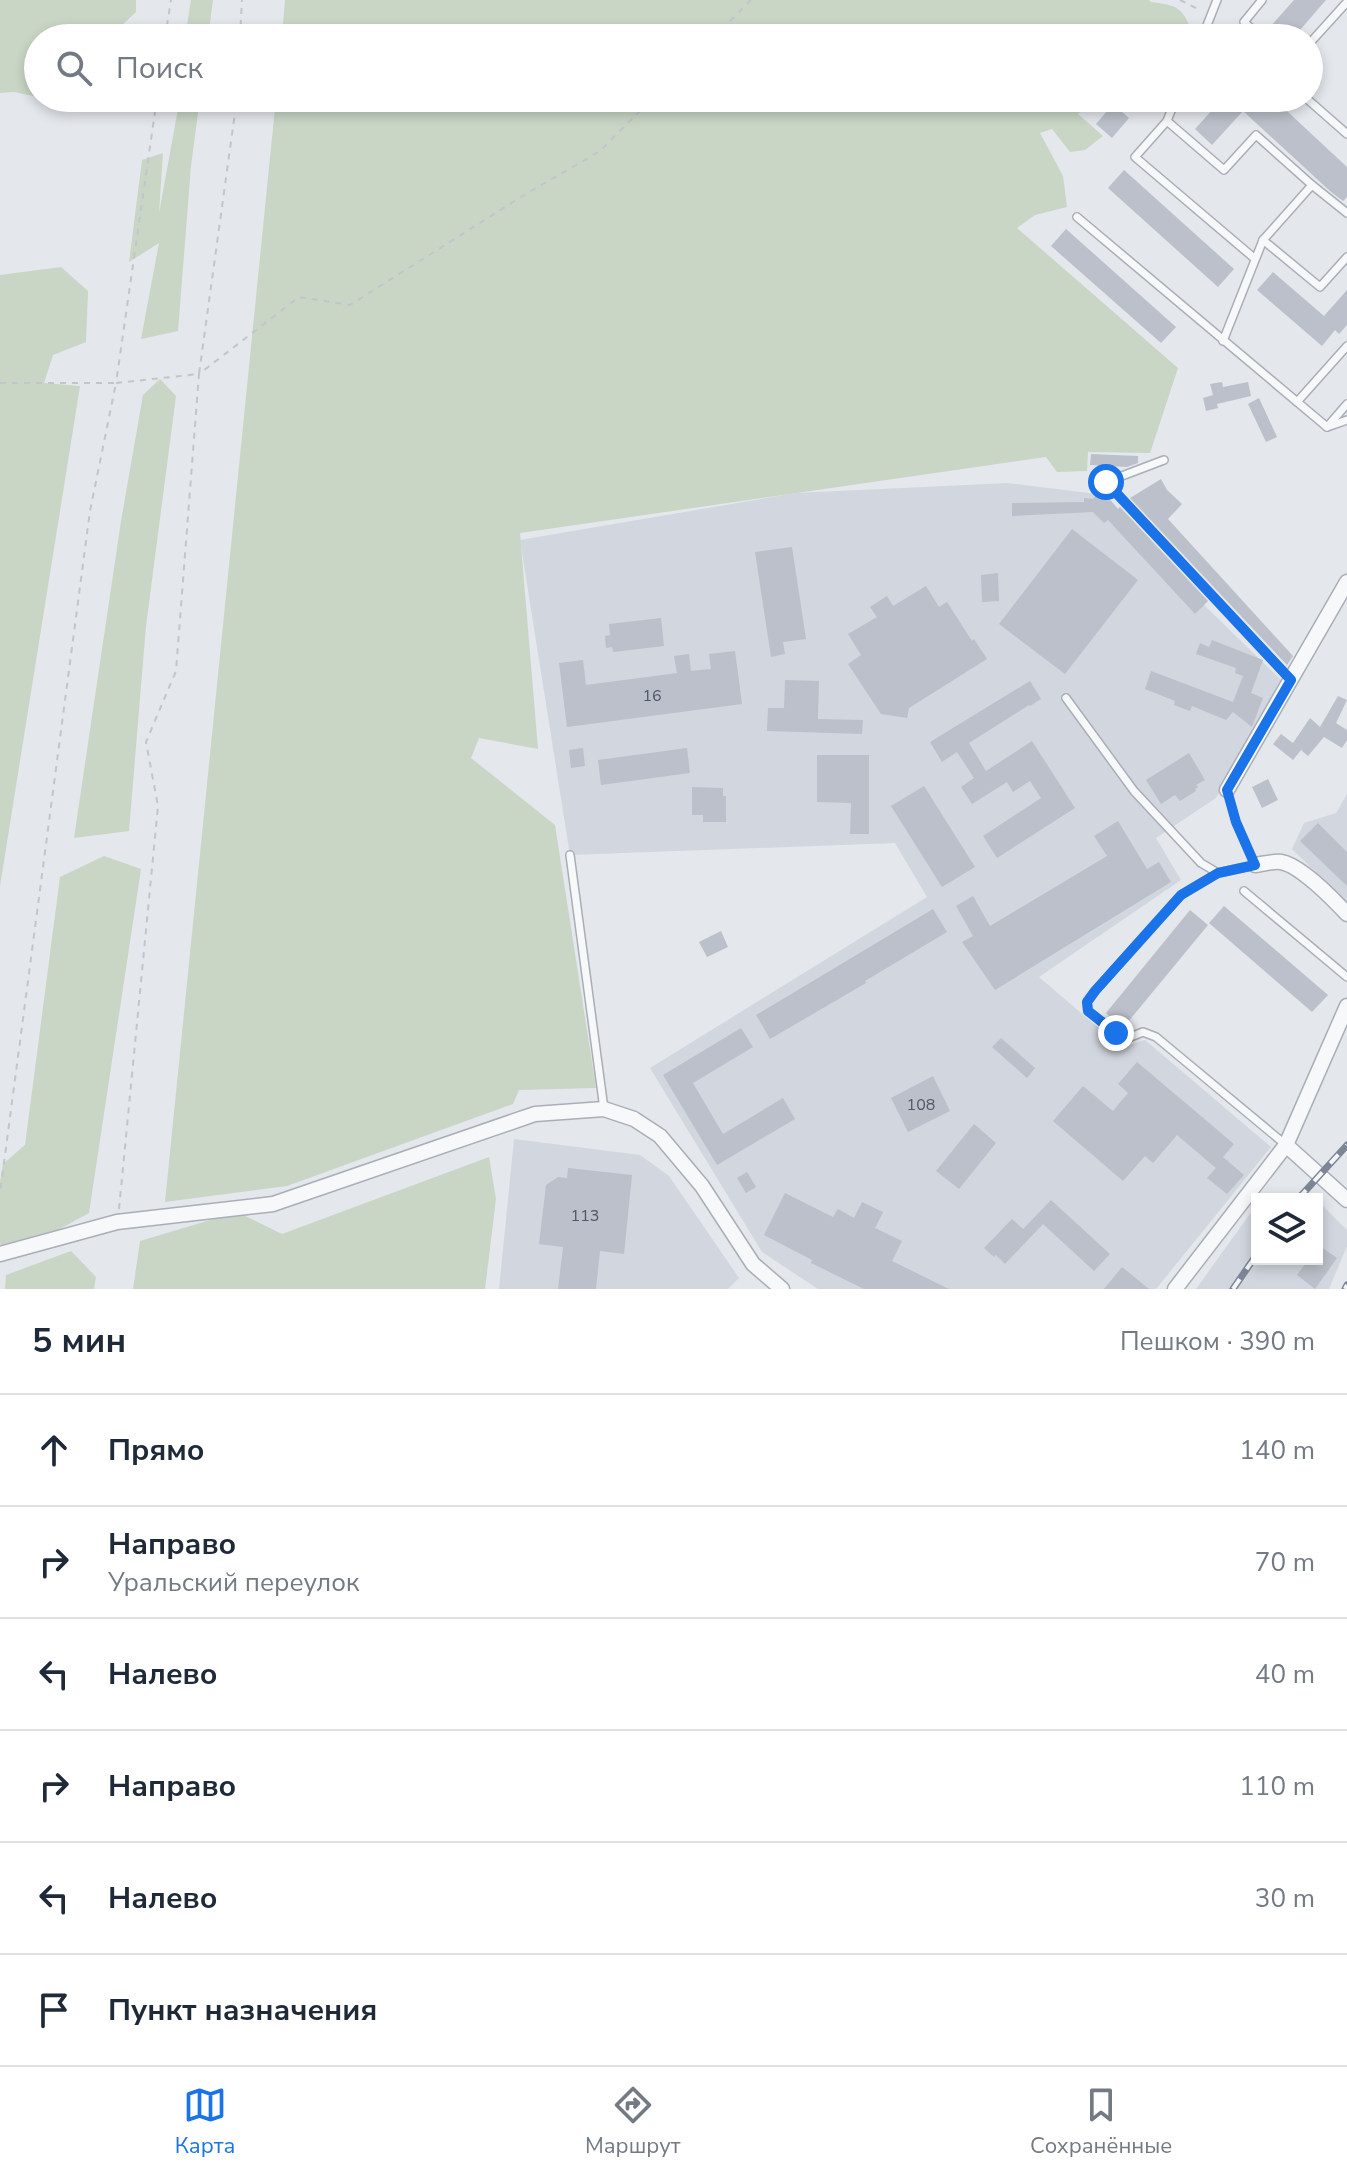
<!DOCTYPE html>
<html lang="ru">
<meta charset="utf-8">
<style>
body{margin:0;font-family:"Nunito Sans",sans-serif;background:#f6f6f7;color:#1f2937}
.controls{position:absolute;right:24px;bottom:24px;display:grid;overflow:hidden;border-radius:0px;box-shadow:0 4px 12px #0003}
.controls button{width:72px;height:72px;display:grid;place-items:center;padding:0;border:0;border-bottom:2px solid #e0e1e3;background:#fff;color:#1f2937;font:40px sans-serif}
.stop{position:absolute;width:24px;height:24px;margin:-18px;border:6px solid #1a73e8;border-radius:50%;background:#fff}
.stop.end{background:#1a73e8;border-color:#fff;box-shadow:0 2px 8px #0008}
.list{margin:0;padding:0;list-style:none}
h2{display:flex;justify-content:space-between;align-items:center;height:104px;margin:0;padding:0 32px;font-size:34px}
h2 small{font-size:26px;font-weight:400;color:#747a83}
.list li{display:grid;grid-template-columns:52px 1fr auto;gap:24px;align-items:center;box-sizing:border-box;height:112px;padding:0 32px;border-top:2px solid #e0e1e3}
.list b{display:block;font-size:30px;white-space:nowrap}
.list p{margin:0;font-size:26px;white-space:nowrap;color:#747a83}
.list em{font-size:26px;font-style:normal;color:#747a83}
.icon{flex:none;width:44px;height:44px;fill:none;stroke:currentColor;stroke-width:2;stroke-linecap:round;stroke-linejoin:round}
.map{position:relative;flex:none;width:1347px;height:1289px;overflow:hidden}
.search{position:absolute;background:#fff;box-shadow:0 4px 12px #0003;left:24px;right:24px;top:24px;height:88px;display:flex;align-items:center;gap:20px;box-sizing:border-box;padding:0 28px;border-radius:44px;color:#747a83;font-size:30px}
.sheet{height:776px;background:#fff}
nav{display:flex;justify-content:space-around;align-items:center;box-sizing:border-box;height:112px;border-top:2px solid #e0e1e3;background:#fff;font-size:22px;color:#747a83}
nav a{display:grid;justify-items:center;gap:4px}
nav .on{color:#1a73e8}
.map>svg:first-child{display:block}
.built{fill:#d2d6de}
.green{fill:#c9d6c5}
.building{fill:#bbc0ca}
.lines{fill:none;stroke-linecap:round;stroke-linejoin:round}
.service-casing{stroke:#a9aeb7;stroke-width:10}
.minor-casing{stroke:#a9aeb7;stroke-width:17}
.path{stroke:#c2c5cb;stroke-width:2;stroke-dasharray:6 6;stroke-linecap:butt}
.service{stroke:#f7f8fa;stroke-width:7}
.minor{stroke:#f7f8fa;stroke-width:14}
.rail-casing{stroke:#7d8696;stroke-width:7}
.rail{stroke:#f4f6f9;stroke-width:4;stroke-dasharray:12;stroke-linecap:butt}
.route{stroke:#1a73e8;stroke-width:10}
.labels{text-anchor:middle;stroke-width:7;stroke-linejoin:round;paint-order:stroke}
.number-label{font-size:16px;fill:#4f5766}
</style>
<div class="map">
<svg width="1347" height="1289" viewBox="0 0 1347 1289">
<rect width="100%" height="100%" fill="#e4e7ec"/>
<!-- built -->
<g class="built">
<polygon points="1008,483 1097,494 1111,501 1204,605 1282,681 1216,798 1156,838 1181,880 1039,977 1122,1048 1145,1040 1271,1147 1156,1289 818,1289 762,1252 650,1068 927,897 895,843 570,855 520,540 796,493"/>
<polygon points="1347,794 1347,903 1292,849 1304,823 1336,813"/>
<polygon points="514,1139 640,1155 669,1176 739,1278 728,1289 499,1289"/>
<polygon points="1317,1200 1347,1230 1347,1246 1329,1289 1196,1289 1257,1204 1257,1259 1317,1259"/>
</g>
<!-- green -->
<g class="green">
<polygon points="0,0 136,0 136,12 108,38 38,38 38,97 14,92 0,93"/>
<polygon points="191,0 213,0 208,38 185,38"/>
<path d="M285,0H1149L1151,2C1183,6 1182,9 1195,38H282Z"/>
<polygon points="45,98 112,98 114,112"/>
<polygon points="180,98 200,98 191,166 178,331 141,339 159,243 129,262 142,160 163,153 159,213"/>
<polygon points="276,98 1096,98 1078,114 1103,136 1085,150 1070,152 1052,129 1040,133 1063,176 1067,207 1035,215 1017,228 1178,368 1150,453 1088,452 1087,471 1057,472 1046,457 520,533 538,749 479,738 471,758 555,825 596,1088 519,1090 513,1104 287,1186 165,1202"/>
<polygon points="61,267 88,291 86,342 53,355 44,383 80,386 0,886 0,275"/>
<polygon points="160,379 176,396 146,626 129,831 74,838 121,521 143,395"/>
<polygon points="104,856 141,869 89,1213 14,1254 0,1244 0,1182 3,1164 25,1145 60,877"/>
<polygon points="489,1157 496,1199 485,1289 133,1289 140,1241 237,1212 282,1234"/>
<polygon points="71,1251 96,1277 94,1289 5,1289 6,1275"/>
</g>
<!-- building -->
<g class="building">
<polygon points="1294,0 1326,0 1293,38 1282,38 1270,27"/>
<polygon points="1223,98 1230,98 1236,103 1241,98 1273,98 1347,167 1347,197 1343,201 1331,192 1243,111 1212,145 1195,129"/>
<polygon points="1113,104 1129,118 1112,138 1096,124"/>
<polygon points="1124,170 1234,269 1218,287 1108,188"/>
<polygon points="1066,229 1176,327 1161,343 1051,246"/>
<polygon points="1273,272 1324,316 1347,290 1347,325 1339,334 1335,330 1322,346 1257,290"/>
<polygon points="1222,382 1223,387 1248,382 1251,396 1217,404 1218,408 1206,411 1203,398 1213,395 1210,384"/>
<polygon points="1259,398 1277,437 1266,442 1248,404"/>
<polygon points="1091,454 1138,456 1138,463 1127,467 1090,465"/>
<polygon points="1161,479 1167,490 1182,504 1168,519 1293,656 1287,665 1130,498"/>
<polygon points="1097,494 1111,501 1118,509 1120,507 1208,601 1195,614 1108,520 1104,523 1093,512 1012,516 1012,503 1084,502 1084,498 1093,499"/>
<polygon points="1072,529 1138,580 1065,674 999,624"/>
<polygon points="792,547 806,639 783,642 785,654 771,657 755,552"/>
<polygon points="998,573 999,601 982,602 981,575"/>
<polygon points="926,586 939,607 947,602 972,641 974,639 987,659 909,708 907,718 881,714 848,664 861,655 848,634 877,617 870,607 887,596 893,606"/>
<polygon points="661,618 664,646 613,652 612,647 606,648 605,636 610,635 609,624"/>
<polygon points="1212,640 1263,660 1251,693 1263,698 1252,727 1233,712 1226,720 1192,706 1190,711 1174,705 1175,701 1145,689 1151,671 1233,702 1243,676 1235,673 1236,668 1196,654 1200,643 1209,647"/>
<polygon points="735,651 742,704 567,727 559,663 583,660 586,685 677,673 674,656 689,654 691,671 711,669 709,654"/>
<polygon points="785,680 819,681 818,719 863,720 862,734 767,731 768,708 784,708"/>
<polygon points="1030,681 1041,699 1030,706 1029,705 969,743 986,771 1032,741 1075,808 997,858 983,836 1041,798 1030,781 1013,792 1007,782 972,804 961,787 974,778 957,752 942,762 930,742"/>
<polygon points="1338,696 1347,700 1336,723 1347,730 1347,740 1342,748 1324,737 1308,756 1301,750 1293,760 1273,744 1281,734 1293,743 1310,718 1320,727"/>
<polygon points="583,748 585,766 571,768 569,750"/>
<polygon points="687,748 690,773 601,785 598,760"/>
<polygon points="1189,753 1205,780 1196,785 1198,787 1195,789 1196,791 1180,801 1175,795 1161,804 1146,780"/>
<polygon points="817,755 869,755 869,834 850,834 851,803 817,802"/>
<polygon points="1268,779 1278,800 1262,808 1252,787"/>
<polygon points="924,786 975,867 942,887 891,806"/>
<polygon points="692,787 723,788 723,796 726,796 726,822 703,822 703,815 692,815"/>
<polygon points="1118,821 1147,869 1159,862 1171,882 995,990 962,942 973,936 956,906 973,896 990,926 1107,856 1094,836"/>
<polygon points="1318,823 1347,852 1347,886 1300,841"/>
<polygon points="1224,906 1328,995 1312,1012 1209,923"/>
<polygon points="933,909 947,932 865,981 866,983 770,1039 756,1015"/>
<polygon points="1190,910 1208,925 1123,1028 1106,1013"/>
<polygon points="721,931 728,947 707,957 699,942"/>
<polygon points="741,1028 753,1047 693,1083 723,1134 783,1098 795,1119 717,1165 663,1075"/>
<polygon points="1001,1038 1035,1068 1027,1078 992,1047"/>
<polygon points="1137,1062 1234,1144 1223,1157 1244,1175 1227,1194 1207,1178 1216,1168 1177,1135 1153,1163 1145,1156 1123,1181 1053,1121 1083,1086 1113,1111 1128,1093 1118,1084"/>
<polygon points="933,1076 950,1111 908,1132 891,1098"/>
<polygon points="974,1124 996,1143 959,1189 936,1171"/>
<polygon points="568,1168 632,1175 624,1254 600,1251 596,1289 558,1289 563,1247 539,1244 546,1185 558,1177 567,1178"/>
<polygon points="747,1172 756,1187 746,1193 737,1178"/>
<polygon points="785,1193 833,1217 838,1209 854,1218 862,1202 883,1212 875,1228 902,1241 892,1261 949,1289 864,1289 811,1263 812,1260 764,1235"/>
<polygon points="1051,1200 1110,1254 1094,1271 1043,1224 1005,1264 996,1255 994,1257 984,1248 1012,1219 1023,1229"/>
<polygon points="1317,1244 1337,1258 1315,1289 1297,1275 1309,1259 1317,1259"/>
<polygon points="1122,1267 1149,1289 1104,1289"/>
</g>
<g class="lines">
<defs>
<g id="service">
<polyline points="1262,0 1244,22 1262,38"/>
<polyline points="1202,38 1217,0"/>
<polyline points="1309,44 1347,2"/>
<polyline points="1176,98 1167,121 1135,157 1254,258"/>
<polyline points="1306,98 1347,134"/>
<polyline points="1167,121 1224,170 1256,135 1312,185"/>
<polyline points="1077,217 1327,427 1347,420"/>
<polyline points="1263,240 1320,287 1347,257"/>
<polyline points="1223,341 1263,240 1312,185 1347,213"/>
<polyline points="1297,402 1347,346"/>
<polyline points="1327,427 1347,404"/>
<polyline points="1164,460 1106,482 1291,680"/>
<polyline points="1066,698 1134,791 1201,863 1218,873 1255,865"/>
<polyline points="570,855 604,1109"/>
<polyline points="1218,873 1181,895 1095,991 1087,1002 1088,1011 1116,1033 1128,1038 1143,1032 1156,1037 1286,1145"/>
<polyline points="1244,891 1347,977"/>
</g>
<g id="minor">
<polyline points="1227,790 1347,582"/>
<path d="M1255,865C1263,864 1273,861 1281,862C1300,865 1334,900 1347,914"/>
<polyline points="1286,1145 1347,1200"/>
<polyline points="0,1254 117,1222 273,1204 535,1114 604,1109 634,1119 660,1136 702,1186 753,1264 782,1289"/>
<polyline points="1175,1289 1286,1145 1347,1006"/>
</g>
</defs>
<!-- service casing -->
<use href="#service" class="service-casing"/>
<!-- minor casing -->
<use href="#minor" class="minor-casing"/>
<!-- path -->
<g class="path">
<polyline points="1180,0 1200,10"/>
<polyline points="165,38 171,0"/>
<polyline points="240,38 242,0"/>
<polyline points="713,38 751,0"/>
<polyline points="157,98 116,383 199,374 237,98"/>
<polyline points="0,383 116,383 90,511 0,1193"/>
<polyline points="1230,803 1236,822 1250,853"/>
<polyline points="119,1209 158,806 146,742 176,671 199,374 299,297 350,305 521,197 600,151 653,98"/>
</g>
<!-- service -->
<use href="#service" class="service"/>
<!-- minor -->
<use href="#minor" class="minor"/>
<defs>
<g id="rail">
<polyline points="1298,1199 1347,1145"/>
<polyline points="1233,1289 1257,1254"/>
<polyline points="1345,1289 1347,1285"/>
</g>
</defs>
<!-- rail casing -->
<use href="#rail" class="rail-casing"/>
<!-- rail -->
<use href="#rail" class="rail"/>
</g>
<g class="lines">
<!-- route -->
<polyline class="route" points="1106,482 1291,680 1227,790 1236,822 1255,865 1218,873 1181,895 1095,991 1087,1002 1088,1011 1116,1033"/>
</g>
<g class="labels">
<!-- number labels -->
<g class="number-label">
<text x="652" y="701">16</text>
<text x="921" y="1110">108</text>
<text x="585" y="1221">113</text>
</g>
</g>
</svg>
<div class="controls">
<button><svg class="icon" aria-label="layers" viewBox="0 0 24 24"><path d="M12 4l9 5-9 5-9-5zM3 14l9 5 9-5"/></svg></button>
</div>
<div class="stop" style="left:1106px;top:482px"></div>
<div class="stop end" style="left:1116px;top:1033px"></div>
<div class="search"><svg class="icon" aria-label="search" viewBox="0 0 24 24"><circle cx="10" cy="10" r="6"/><path d="M15 15l6 6"/></svg>Поиск</div>
</div>
<section class="sheet">
<h2>5 мин<small>Пешком · 390 m</small></h2>
<ul class="list">
<li><svg class="icon" aria-label="ahead" viewBox="0 0 24 24"><path d="M12 20V5M6 11l6-6 6 6"/></svg><div><b>Прямо</b></div><em>140 m</em></li>
<li><svg class="icon" aria-label="right" viewBox="0 0 24 24"><path d="M7 20v-9h11M14 6l5 5-5 5"/></svg><div><b>Направо</b><p>Уральский переулок</p></div><em>70 m</em></li>
<li><svg class="icon" aria-label="left" viewBox="0 0 24 24"><path d="M17 20v-9H6M10 6l-5 5 5 5"/></svg><div><b>Налево</b></div><em>40 m</em></li>
<li><svg class="icon" aria-label="right" viewBox="0 0 24 24"><path d="M7 20v-9h11M14 6l5 5-5 5"/></svg><div><b>Направо</b></div><em>110 m</em></li>
<li><svg class="icon" aria-label="left" viewBox="0 0 24 24"><path d="M17 20v-9H6M10 6l-5 5 5 5"/></svg><div><b>Налево</b></div><em>30 m</em></li>
<li><svg class="icon" aria-label="arrive" viewBox="0 0 24 24"><path d="M6 21V4h12l-3 4 3 4H6"/></svg><div><b>Пункт назначения</b></div></li>
</ul>
</section>
<nav>
<a class="on"><svg class="icon" aria-label="map" viewBox="0 0 24 24"><path d="M3 6l6-2 6 2 6-2v14l-6 2-6-2-6 2zM9 4v14M15 6v14"/></svg>Карта</a>
<a><svg class="icon" aria-label="directions" viewBox="0 0 24 24"><path d="M12 3l9 9-9 9-9-9zM9 14v-3h6M13 9l2 2-2 2"/></svg>Маршрут</a>
<a><svg class="icon" aria-label="saved" viewBox="0 0 24 24"><path d="M7 4h10v16l-5-4-5 4z"/></svg>Сохранённые</a>
</nav>
